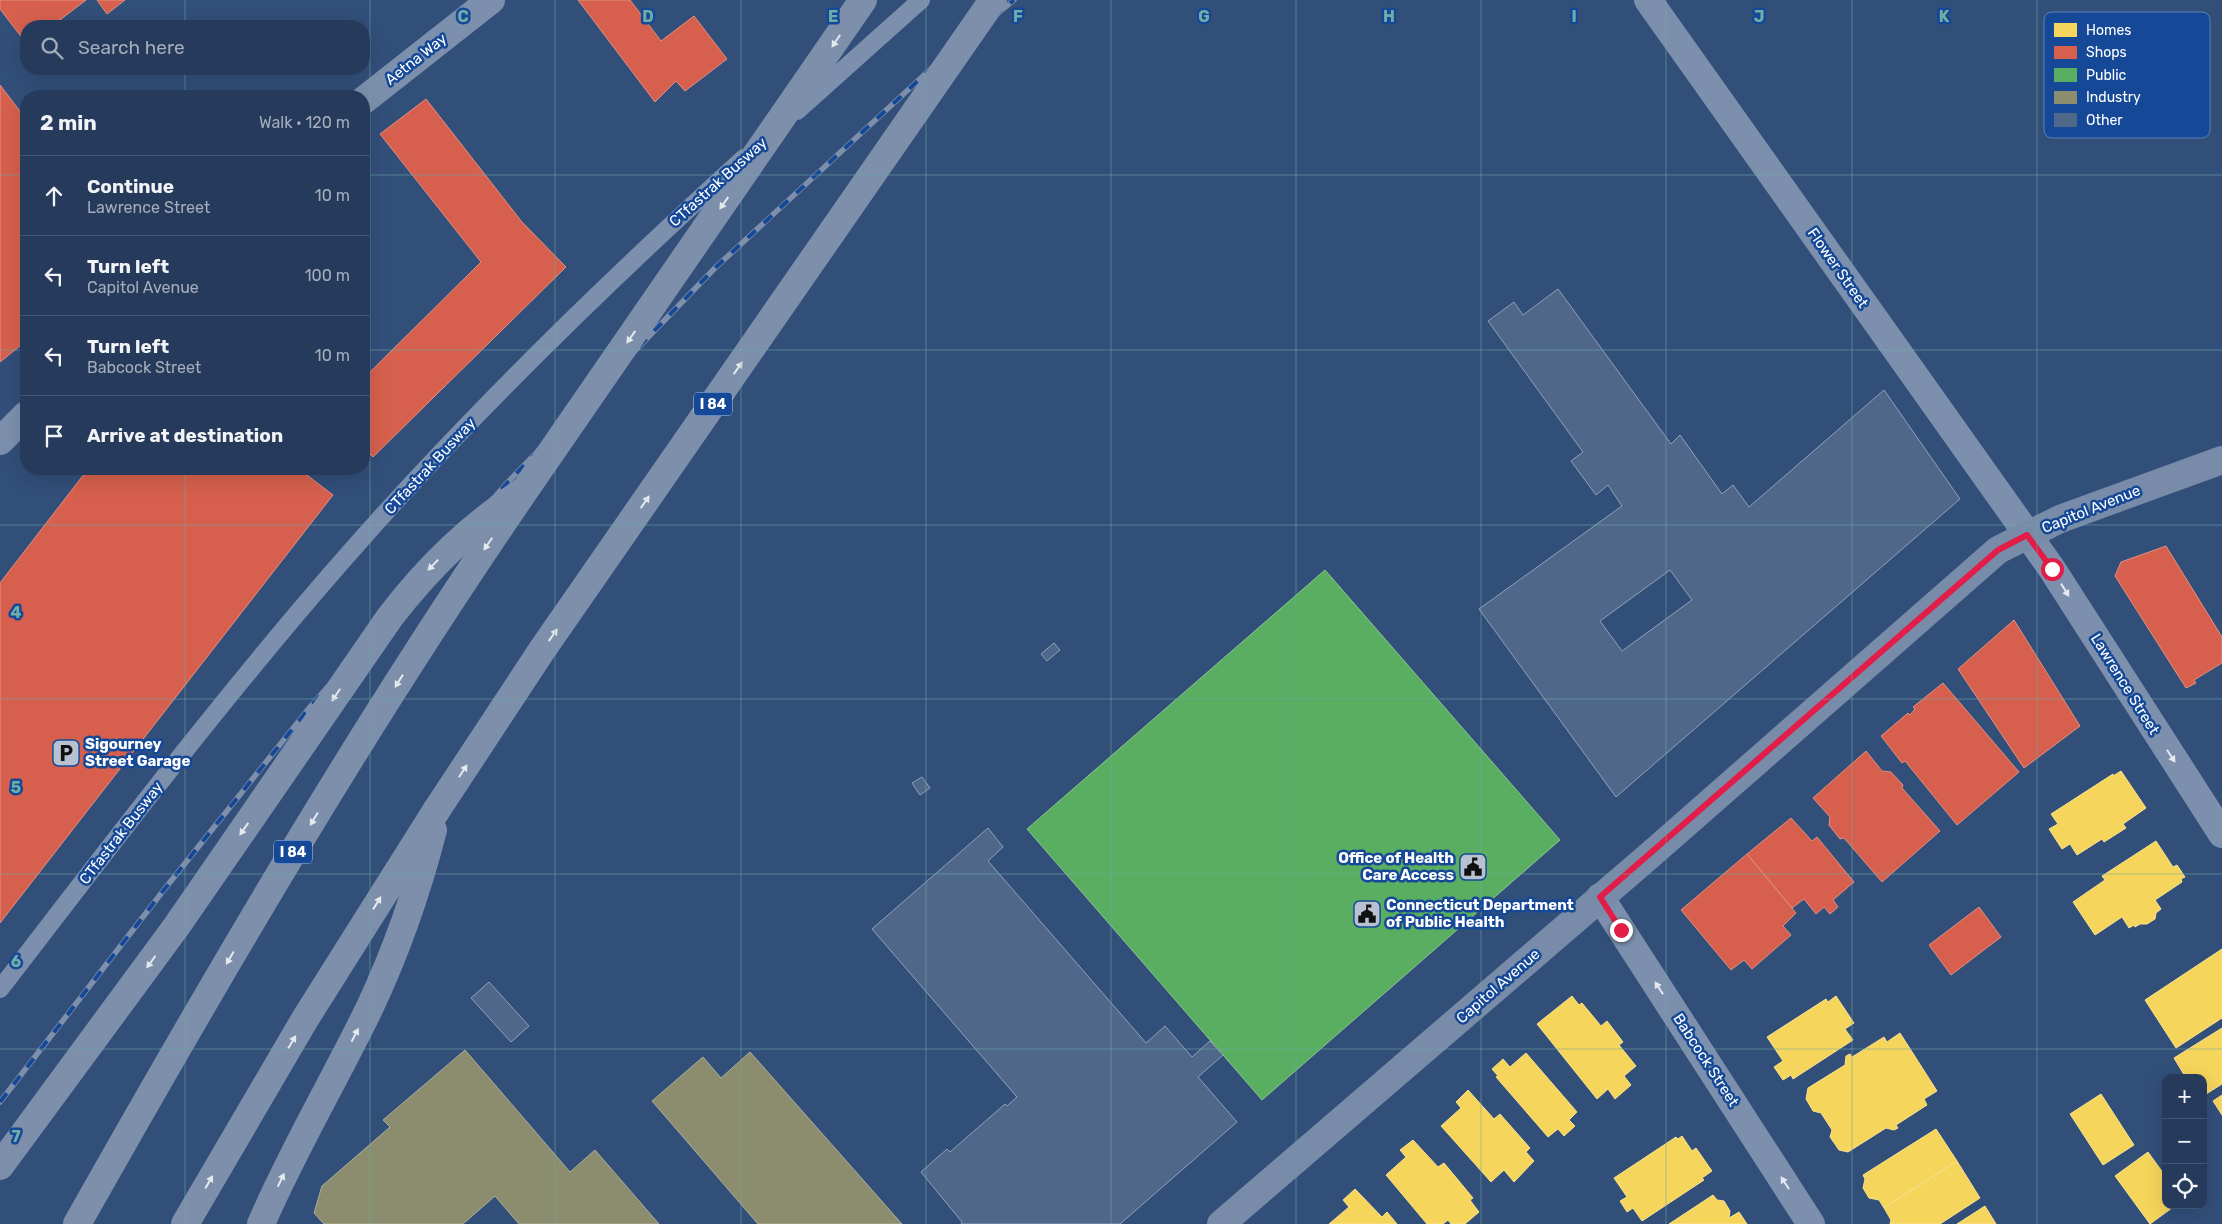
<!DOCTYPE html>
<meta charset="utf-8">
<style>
body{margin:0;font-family:Rubik,sans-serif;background:#324665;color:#f1f3f6}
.controls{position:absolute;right:15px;bottom:15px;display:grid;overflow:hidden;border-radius:10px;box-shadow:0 5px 20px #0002}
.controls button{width:45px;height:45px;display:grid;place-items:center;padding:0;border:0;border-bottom:1px solid #425572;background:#263b5c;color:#f1f3f6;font:25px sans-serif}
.stop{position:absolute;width:15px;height:15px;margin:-11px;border:4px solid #e11d48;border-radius:50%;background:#fff}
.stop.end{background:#e11d48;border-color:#fff;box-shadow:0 1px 5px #0008}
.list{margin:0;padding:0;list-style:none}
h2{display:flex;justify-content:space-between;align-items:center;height:65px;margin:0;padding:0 20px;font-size:21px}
h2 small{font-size:16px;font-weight:400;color:#a4adbb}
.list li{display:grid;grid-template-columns:32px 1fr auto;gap:15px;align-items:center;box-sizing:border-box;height:80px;padding:0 20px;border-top:1px solid #425572}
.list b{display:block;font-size:19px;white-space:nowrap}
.list p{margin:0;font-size:16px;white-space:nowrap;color:#a4adbb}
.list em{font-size:16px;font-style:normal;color:#a4adbb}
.icon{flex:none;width:28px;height:28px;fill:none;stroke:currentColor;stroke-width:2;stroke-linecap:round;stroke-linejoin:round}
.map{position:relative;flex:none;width:2222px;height:1224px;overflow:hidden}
.search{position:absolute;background:#263b5c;box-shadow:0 5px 20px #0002;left:20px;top:20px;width:350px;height:55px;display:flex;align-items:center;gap:12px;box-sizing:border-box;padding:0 18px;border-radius:20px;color:#a4adbb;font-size:19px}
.panel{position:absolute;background:#263b5c;box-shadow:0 5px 20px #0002;left:20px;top:90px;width:350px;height:385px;border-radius:20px}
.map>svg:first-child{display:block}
.homes{fill:#f6d55c;stroke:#f9e28d}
.shops{fill:#d6604d;stroke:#e29082}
.public{fill:#5aae61;stroke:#8cc690}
.industry{fill:#8c8c6e;stroke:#aeae9a}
.building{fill:#4f6789;stroke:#91a1b9;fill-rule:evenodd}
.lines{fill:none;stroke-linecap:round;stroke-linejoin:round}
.lane{stroke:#7c90ad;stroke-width:18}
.street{stroke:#7c90ad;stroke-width:28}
.secondary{stroke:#788ba8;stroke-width:28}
.highway{stroke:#7d8fab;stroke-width:28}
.rail-casing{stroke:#7d8fab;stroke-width:5.5}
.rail{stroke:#154997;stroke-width:4;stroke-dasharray:11;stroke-linecap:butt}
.highway-bridge{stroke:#7d8fab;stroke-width:28}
.oneway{fill:#e5e9ee}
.oneway2{fill:#e5e9ef}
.route{stroke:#e11d48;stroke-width:6}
.grid{fill:none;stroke:#6fada8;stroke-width:1;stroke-opacity:0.55}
.labels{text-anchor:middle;stroke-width:5;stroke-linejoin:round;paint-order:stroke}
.shield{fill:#154997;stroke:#b9c8e0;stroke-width:1}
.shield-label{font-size:14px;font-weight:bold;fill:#fff}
.street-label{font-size:15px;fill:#fff;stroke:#154997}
.poi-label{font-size:15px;font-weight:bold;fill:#fff;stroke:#154997;text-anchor:start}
.key{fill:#154997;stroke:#5b80b6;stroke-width:1}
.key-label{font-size:14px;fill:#fff}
.grid-label{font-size:16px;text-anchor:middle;font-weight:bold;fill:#6fada8;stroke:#154997;stroke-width:5;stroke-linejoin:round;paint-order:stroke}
</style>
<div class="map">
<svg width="2222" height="1224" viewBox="0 0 2222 1224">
<rect width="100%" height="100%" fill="#324f7a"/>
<!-- homes -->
<g class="homes">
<polygon points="2121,771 2146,808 2123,824 2126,828 2104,842 2102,839 2077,855 2070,844 2062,849 2049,829 2058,824 2051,814 2113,774 2113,776"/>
<polygon points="2156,841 2173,867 2177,865 2185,877 2181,879 2182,882 2155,900 2161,909 2156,913 2155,919 2147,924 2140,924 2135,927 2134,925 2129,928 2122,917 2095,935 2073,902 2105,880 2102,876"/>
<polygon points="2222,949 2222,1018 2176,1048 2145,1000"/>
<polygon points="1572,996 1579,1005 1582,1003 1601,1026 1607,1021 1623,1042 1619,1045 1636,1066 1624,1076 1631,1085 1615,1099 1608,1089 1597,1099 1537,1024"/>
<polygon points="1836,996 1854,1023 1845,1029 1853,1040 1793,1079 1791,1075 1783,1080 1774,1067 1783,1061 1767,1037 1826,999 1828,1002"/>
<polygon points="2222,1028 2222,1084 2203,1096 2203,1078 2186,1078 2174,1058"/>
<polygon points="1900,1033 1937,1091 1924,1099 1927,1105 1896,1125 1898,1128 1894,1130 1886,1128 1848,1152 1839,1150 1830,1137 1832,1130 1821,1113 1813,1111 1806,1099 1808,1088 1845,1065 1846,1056 1850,1054 1852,1057 1884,1037 1887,1042"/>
<polygon points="1526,1053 1577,1112 1569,1120 1575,1126 1564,1136 1558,1129 1548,1137 1496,1077 1498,1076 1492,1069 1503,1059 1510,1067"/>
<polygon points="1468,1090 1494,1119 1500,1114 1530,1148 1526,1152 1534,1161 1514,1182 1504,1170 1491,1182 1441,1126 1461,1108 1456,1102"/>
<polygon points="2101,1094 2134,1145 2103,1165 2070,1114"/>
<polygon points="2222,1095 2222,1115 2213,1101"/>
<polygon points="1936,1129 1957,1161 1884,1208 1879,1200 1869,1198 1863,1188 1865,1179 1863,1175"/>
<polygon points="1682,1136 1692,1151 1696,1148 1712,1171 1702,1178 1704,1180 1642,1221 1633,1208 1627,1212 1620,1201 1627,1197 1614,1178 1676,1137 1678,1139"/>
<polygon points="1413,1140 1438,1167 1444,1163 1473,1198 1470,1200 1479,1212 1465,1224 1451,1224 1448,1220 1443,1224 1427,1224 1386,1175 1406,1157 1400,1150"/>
<polygon points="2148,1152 2166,1177 2166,1205 2176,1205 2150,1224 2115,1176"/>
<polygon points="1957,1161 1980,1198 1940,1224 1890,1224 1891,1220 1884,1208"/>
<polygon points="1355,1189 1382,1217 1387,1212 1397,1224 1329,1224 1349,1207 1343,1200"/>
<polygon points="1713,1195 1717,1200 1724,1201 1730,1211 1729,1218 1739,1212 1747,1224 1669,1224"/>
<polygon points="1985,1206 1996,1224 1957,1224"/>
</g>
<!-- shops -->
<g class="shops">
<polygon points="0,0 86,0 52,26 26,26 26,43 0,9"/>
<polygon points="97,0 125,0 107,14"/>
<polygon points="578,0 630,0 661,41 694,16 727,59 685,91 676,81 655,102"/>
<polygon points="0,85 26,119 26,341 0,362"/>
<polygon points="426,99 522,222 566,267 373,457 364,448 364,378 481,262 380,134"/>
<polygon points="88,469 299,469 333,495 0,923 0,583"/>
<polygon points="2166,546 2222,637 2222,663 2194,680 2196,683 2186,688 2115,576 2121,562"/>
<polygon points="2014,620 2080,726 2024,768 1958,669"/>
<polygon points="1943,683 2019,772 1957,825 1905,761 1902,763 1881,736 1908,713 1910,715 1915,709 1913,707"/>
<polygon points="1866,751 1882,771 1891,772 1903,785 1902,788 1940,831 1882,882 1844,838 1840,839 1829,825 1830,817 1813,798"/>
<polygon points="1791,818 1812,841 1817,837 1854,882 1833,900 1838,907 1830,914 1824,907 1816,914 1804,899 1792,908 1747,854"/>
<polygon points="1747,854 1796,913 1783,926 1791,935 1752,969 1744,960 1731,970 1681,910"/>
<polygon points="1979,907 2001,937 1951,975 1929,945"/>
</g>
<!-- public -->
<polygon class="public" points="1325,570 1560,840 1262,1100 1027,829"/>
<!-- industry -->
<g class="industry">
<polygon points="465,1050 570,1172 595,1150 659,1224 519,1224 495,1196 463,1224 324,1224 314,1213 322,1186 390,1127 383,1120"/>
<polygon points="750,1052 902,1224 758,1224 652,1101 703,1057 721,1078"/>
</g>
<!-- building -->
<g class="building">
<path d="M1558,289L1671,444L1680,435L1722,494L1733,485L1749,507L1884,390L1960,499L1616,797L1479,609L1622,506L1608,485L1596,495L1571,461L1583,452L1488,321L1514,302L1523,315ZM1670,570L1692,600L1622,651L1600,621Z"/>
<polygon points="1054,643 1060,650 1047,661 1041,654"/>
<polygon points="922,777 930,788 920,795 912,783"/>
<polygon points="988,828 1003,847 988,861 1146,1043 1165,1026 1192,1057 1210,1041 1223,1055 1198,1077 1237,1122 1120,1224 961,1224 962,1222 921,1172 947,1149 950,1152 1005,1104 1007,1106 1017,1097 872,929"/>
<polygon points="489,982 529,1026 511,1042 471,998"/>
</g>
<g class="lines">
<!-- lane -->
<g class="lane">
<polyline points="797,111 921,0"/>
<path d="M0,989C112,844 223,697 344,559C468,417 604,285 744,158"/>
</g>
<!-- street -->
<g class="street">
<polyline points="1648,0 2052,569 2222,834"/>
<polyline points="364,100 491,0"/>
<polyline points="0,441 26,415"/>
<polyline points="1600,897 1811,1224"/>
</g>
<!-- secondary -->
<polyline class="secondary" points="1221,1224 1649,856 1998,550 2060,519 2222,460"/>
<!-- highway -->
<g class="highway">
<path d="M77,1224C217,976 361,729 523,493"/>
<polyline points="185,1224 305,1019 436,811"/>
<path d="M261,1224C293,1150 334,1081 369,1009C396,952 417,892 433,830"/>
</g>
<defs>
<polyline id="rail" points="0,1102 163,891 310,707 507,483 715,268 935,65 1014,0"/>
</defs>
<!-- rail casing -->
<use href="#rail" class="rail-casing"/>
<!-- rail -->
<use href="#rail" class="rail"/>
<!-- highway-bridge -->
<g class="highway-bridge">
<polyline points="436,811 542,650 993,0"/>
<path d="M0,1166L176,927L390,617C430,565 471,526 525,490L863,0"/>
</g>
</g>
<!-- one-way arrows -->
<defs><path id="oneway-solid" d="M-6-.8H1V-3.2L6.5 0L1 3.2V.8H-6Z" transform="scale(1.25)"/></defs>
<g class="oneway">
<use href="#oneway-solid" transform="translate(836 41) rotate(124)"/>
<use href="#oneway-solid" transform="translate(724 203) rotate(125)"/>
<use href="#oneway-solid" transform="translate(631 337) rotate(125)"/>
<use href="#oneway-solid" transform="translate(738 368) rotate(-55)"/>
<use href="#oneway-solid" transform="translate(645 502) rotate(-55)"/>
<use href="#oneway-solid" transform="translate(488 544) rotate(124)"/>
<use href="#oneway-solid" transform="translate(433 565) rotate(134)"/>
<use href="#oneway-solid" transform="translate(553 635) rotate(-55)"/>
<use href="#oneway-solid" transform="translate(399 681) rotate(122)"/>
<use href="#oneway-solid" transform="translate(336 695) rotate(124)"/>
<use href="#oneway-solid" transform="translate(463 771) rotate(-57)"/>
<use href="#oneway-solid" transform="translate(314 819) rotate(121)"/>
<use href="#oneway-solid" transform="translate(244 829) rotate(125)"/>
<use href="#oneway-solid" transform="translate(377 903) rotate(-58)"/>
<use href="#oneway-solid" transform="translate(230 958) rotate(120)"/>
<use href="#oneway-solid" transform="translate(151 962) rotate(126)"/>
<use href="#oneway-solid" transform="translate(355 1035) rotate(-63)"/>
<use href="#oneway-solid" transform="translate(292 1042) rotate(-59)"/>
<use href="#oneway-solid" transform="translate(281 1180) rotate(-64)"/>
<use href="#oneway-solid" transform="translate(209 1182) rotate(-60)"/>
</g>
<g class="oneway2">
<use href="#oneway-solid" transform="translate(2065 590) rotate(58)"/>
<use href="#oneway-solid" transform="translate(2171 756) rotate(57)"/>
<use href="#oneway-solid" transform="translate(1659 988) rotate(-123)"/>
<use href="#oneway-solid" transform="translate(1785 1183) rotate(-123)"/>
</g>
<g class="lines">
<!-- route -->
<polyline class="route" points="1621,930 1600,897 1998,550 2027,535 2052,569"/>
</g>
<!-- grid -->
<path class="grid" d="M185,0V26M370,0V1224M555,0V1224M741,0V1224M926,0V1224M1111,0V1224M1296,0V1224M1481,0V1224M1666,0V1224M1852,0V1224M2037,0V1224M185,69V96M0,175H26M364,175H2222M0,350H26M364,350H2222M185,469V1224M0,525H2222M0,699H2222M0,874H2222M0,1049H2222"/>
<!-- icons -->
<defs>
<symbol id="parking-square" viewBox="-11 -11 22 22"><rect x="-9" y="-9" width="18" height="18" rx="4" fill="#b7c1d0" stroke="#154997"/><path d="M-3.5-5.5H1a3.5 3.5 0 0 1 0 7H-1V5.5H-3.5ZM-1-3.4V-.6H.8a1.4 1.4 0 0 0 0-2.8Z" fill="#111"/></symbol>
<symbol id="civic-square" viewBox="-11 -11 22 22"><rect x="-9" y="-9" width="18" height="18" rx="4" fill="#b7c1d0" stroke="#154997"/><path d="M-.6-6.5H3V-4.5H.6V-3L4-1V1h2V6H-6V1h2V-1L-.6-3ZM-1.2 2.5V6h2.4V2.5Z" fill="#111"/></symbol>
</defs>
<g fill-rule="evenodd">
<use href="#parking-square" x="50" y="737" width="32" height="32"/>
<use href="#civic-square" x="1457" y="851" width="32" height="32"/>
<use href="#civic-square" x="1351" y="898" width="32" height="32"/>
</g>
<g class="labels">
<!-- shield labels -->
<g class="shield">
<rect x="694" y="392.5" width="38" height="23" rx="4"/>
<rect x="274" y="840.5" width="38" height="23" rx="4"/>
</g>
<g class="shield-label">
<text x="713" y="409">I 84</text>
<text x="293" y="857">I 84</text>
</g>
<!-- street labels -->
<g class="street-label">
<text transform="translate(416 59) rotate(-38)" y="5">Aetna Way</text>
<text transform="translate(718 182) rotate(-42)" y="5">CTfastrak Busway</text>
<text transform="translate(1838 268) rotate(55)" y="5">Flower Street</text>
<text transform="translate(430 466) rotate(-47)" y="5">CTfastrak Busway</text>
<text transform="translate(2091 509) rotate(-22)" y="5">Capitol Avenue</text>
<text transform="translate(2125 684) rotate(58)" y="5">Lawrence Street</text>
<text transform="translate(121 833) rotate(-52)" y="5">CTfastrak Busway</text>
<text transform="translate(1498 986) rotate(-41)" y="5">Capitol Avenue</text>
<text transform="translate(1706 1060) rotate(57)" y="5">Babcock Street</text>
</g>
<!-- poi labels -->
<g class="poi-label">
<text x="85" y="749">Sigourney<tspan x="85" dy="17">Street Garage</tspan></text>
<text x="1454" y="863" text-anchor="end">Office of Health<tspan x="1454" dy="17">Care Access</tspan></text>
<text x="1386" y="910">Connecticut Department<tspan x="1386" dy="17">of Public Health</tspan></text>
</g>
</g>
<!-- legend -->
<rect x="2044" y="12" width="166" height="126" rx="8" class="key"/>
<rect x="2054" y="23" width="23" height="14" fill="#f6d55c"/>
<rect x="2054" y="46" width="23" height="13" fill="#d6604d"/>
<rect x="2054" y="68" width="23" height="14" fill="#5aae61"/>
<rect x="2054" y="91" width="23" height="13" fill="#8c8c6e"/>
<rect x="2054" y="113" width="23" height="14" fill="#4f6789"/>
<g class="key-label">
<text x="2086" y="35">Homes</text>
<text x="2086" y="57">Shops</text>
<text x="2086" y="80">Public</text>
<text x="2086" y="102">Industry</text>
<text x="2086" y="125">Other</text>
</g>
<g class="grid-label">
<text x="463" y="22">C</text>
<text x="648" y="22">D</text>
<text x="833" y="22">E</text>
<text x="1018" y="22">F</text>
<text x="1204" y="22">G</text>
<text x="1389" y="22">H</text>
<text x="1574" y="22">I</text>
<text x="1759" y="22">J</text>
<text x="1944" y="22">K</text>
<text x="16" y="618">4</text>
<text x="16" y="793">5</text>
<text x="16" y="967">6</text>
<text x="16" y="1142">7</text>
</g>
</svg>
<div class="controls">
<button>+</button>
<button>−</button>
<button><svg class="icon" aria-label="locate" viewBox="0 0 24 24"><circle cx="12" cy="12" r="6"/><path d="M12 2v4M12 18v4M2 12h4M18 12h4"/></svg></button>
</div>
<div class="stop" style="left:2052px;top:569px"></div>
<div class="stop end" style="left:1621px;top:930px"></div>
<div class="search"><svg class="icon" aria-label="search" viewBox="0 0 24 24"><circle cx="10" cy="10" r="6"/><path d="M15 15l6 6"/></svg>Search here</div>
<section class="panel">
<h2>2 min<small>Walk · 120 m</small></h2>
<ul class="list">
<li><svg class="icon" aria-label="ahead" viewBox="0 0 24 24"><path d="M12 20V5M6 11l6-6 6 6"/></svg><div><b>Continue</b><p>Lawrence Street</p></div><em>10 m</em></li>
<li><svg class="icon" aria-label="left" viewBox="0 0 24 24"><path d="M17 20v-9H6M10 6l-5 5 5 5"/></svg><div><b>Turn left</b><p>Capitol Avenue</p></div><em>100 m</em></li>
<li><svg class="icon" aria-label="left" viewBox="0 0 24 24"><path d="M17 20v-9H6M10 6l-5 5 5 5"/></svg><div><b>Turn left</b><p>Babcock Street</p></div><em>10 m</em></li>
<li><svg class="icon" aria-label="arrive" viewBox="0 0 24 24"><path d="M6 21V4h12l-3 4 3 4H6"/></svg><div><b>Arrive at destination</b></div></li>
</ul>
</section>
</div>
